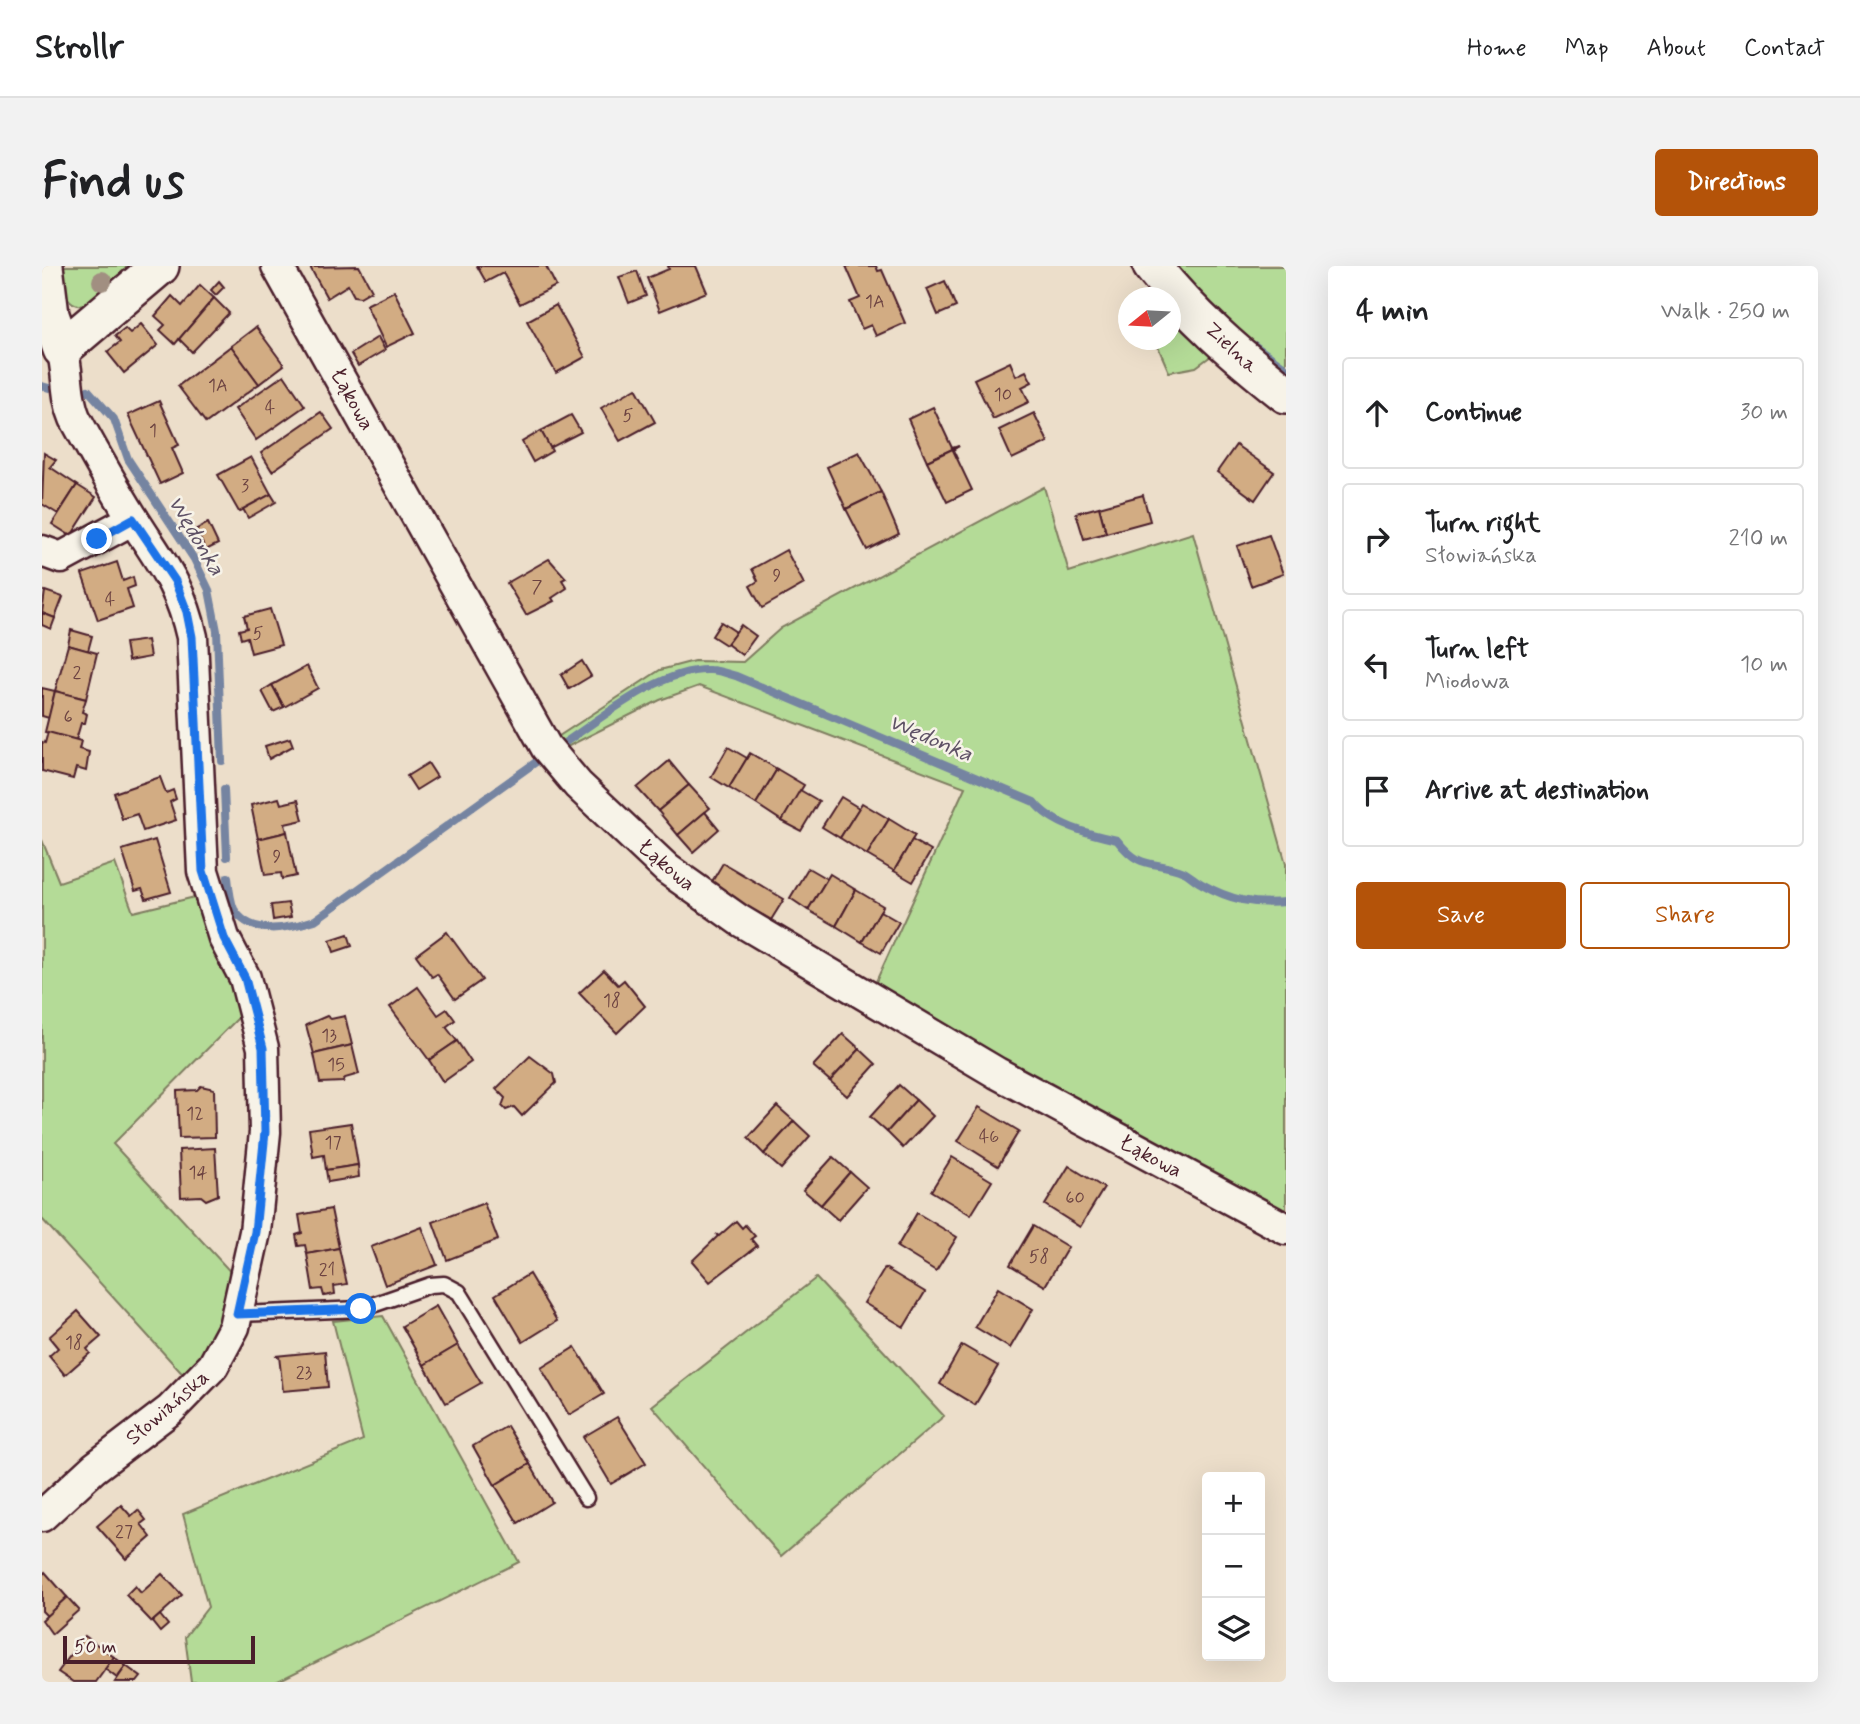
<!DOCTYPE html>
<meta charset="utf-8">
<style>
body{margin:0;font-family:Mynerve,sans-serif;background:#f2f2f2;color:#202124}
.controls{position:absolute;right:21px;bottom:21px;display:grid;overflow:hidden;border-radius:7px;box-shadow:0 7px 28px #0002}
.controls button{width:63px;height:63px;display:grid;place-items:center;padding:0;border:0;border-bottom:2px solid #e0e0e0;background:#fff;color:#202124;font:35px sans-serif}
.compass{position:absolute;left:1076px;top:21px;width:63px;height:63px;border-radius:50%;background:#fff;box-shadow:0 7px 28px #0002;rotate:252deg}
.scale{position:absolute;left:21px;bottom:18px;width:192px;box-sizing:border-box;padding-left:7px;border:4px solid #4a1f2b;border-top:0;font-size:19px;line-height:24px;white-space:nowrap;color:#4a1f2b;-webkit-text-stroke:5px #f7f3e8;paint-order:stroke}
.stop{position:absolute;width:21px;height:21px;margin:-16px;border:5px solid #1a73e8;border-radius:50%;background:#fff}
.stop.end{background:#1a73e8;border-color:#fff;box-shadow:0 2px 7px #0008}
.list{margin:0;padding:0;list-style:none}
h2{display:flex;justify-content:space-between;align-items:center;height:91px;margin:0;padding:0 28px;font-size:30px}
h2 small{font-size:23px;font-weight:400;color:#757577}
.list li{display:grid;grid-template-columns:46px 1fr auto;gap:21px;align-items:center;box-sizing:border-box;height:112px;margin:0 14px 14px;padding:0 14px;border:2px solid #e0e0e0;border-radius:7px}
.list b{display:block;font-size:26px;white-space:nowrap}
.list p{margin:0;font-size:23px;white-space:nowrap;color:#757577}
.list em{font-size:23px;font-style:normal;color:#757577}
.actions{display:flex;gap:14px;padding:21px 28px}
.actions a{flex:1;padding:16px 0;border:2px solid #b45309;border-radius:7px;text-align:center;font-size:24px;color:#b45309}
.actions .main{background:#b45309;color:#fff}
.icon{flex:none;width:38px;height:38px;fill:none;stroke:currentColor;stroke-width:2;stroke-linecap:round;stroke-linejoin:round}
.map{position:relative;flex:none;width:1244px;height:1416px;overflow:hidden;border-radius:7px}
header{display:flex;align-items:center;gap:42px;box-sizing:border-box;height:98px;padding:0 35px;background:#fff;border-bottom:2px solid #e0e0e0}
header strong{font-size:33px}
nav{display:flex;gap:38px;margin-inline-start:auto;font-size:24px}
.intro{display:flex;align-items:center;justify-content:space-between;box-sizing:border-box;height:168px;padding:0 42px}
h1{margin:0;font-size:49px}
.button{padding:18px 32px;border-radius:7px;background:#b45309;color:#fff;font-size:24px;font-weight:700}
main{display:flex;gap:42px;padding:0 42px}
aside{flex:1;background:#fff;border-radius:7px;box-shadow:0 7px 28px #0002}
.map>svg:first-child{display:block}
.green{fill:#b4db97;stroke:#7f7d61;stroke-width:2}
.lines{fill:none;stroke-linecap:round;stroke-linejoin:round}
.stream{stroke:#7584a1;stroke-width:8}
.building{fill:#d2ac83;stroke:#4a1f2b;stroke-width:2}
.service-casing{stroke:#4a1f2b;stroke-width:19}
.minor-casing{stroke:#4a1f2b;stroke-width:35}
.tertiary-casing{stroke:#4a1f2b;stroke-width:42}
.service{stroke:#f7f3e8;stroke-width:14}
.minor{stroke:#f7f3e8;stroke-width:30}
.tertiary{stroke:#f7f3e8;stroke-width:37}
.tree{fill:#a18f81}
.route{stroke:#1a73e8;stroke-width:9}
.labels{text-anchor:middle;stroke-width:5;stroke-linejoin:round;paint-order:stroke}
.number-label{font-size:18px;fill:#6c4241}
.street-label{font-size:21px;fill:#4a1f2b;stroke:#f7f3e8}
.water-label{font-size:23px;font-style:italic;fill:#5f5266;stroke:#f7f3e8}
</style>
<header>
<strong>Strollr</strong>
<nav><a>Home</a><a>Map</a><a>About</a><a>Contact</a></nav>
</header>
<div class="intro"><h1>Find us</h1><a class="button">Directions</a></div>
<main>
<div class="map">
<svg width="1244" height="1416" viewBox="0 0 1244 1416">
<rect width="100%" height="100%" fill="#ecdeca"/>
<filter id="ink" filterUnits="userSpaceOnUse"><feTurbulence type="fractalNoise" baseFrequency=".0143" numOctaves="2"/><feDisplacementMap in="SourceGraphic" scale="14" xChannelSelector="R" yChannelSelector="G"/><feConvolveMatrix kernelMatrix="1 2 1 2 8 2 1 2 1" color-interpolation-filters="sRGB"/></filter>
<g filter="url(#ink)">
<!-- green -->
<g class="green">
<path d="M21,0H96L42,40C19,39 22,18 21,0Z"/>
<polygon points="1128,0 1244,0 1244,116"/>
<polygon points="1129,50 1169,90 1154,101 1127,106 1113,74 1128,74"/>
<polygon points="1002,221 1027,306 1151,267 1244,598 1244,951 831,722 923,521 657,420 618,434 519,484 511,474 618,404 652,395 701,396 739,362"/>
<polygon points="0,574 17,616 73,597 91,646 153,631 202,746 71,878 194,1012 177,1067 146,1114 0,953"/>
<polygon points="774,1012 902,1150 739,1290 610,1140"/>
<polygon points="341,1050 477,1296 234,1416 149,1416 143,1371 166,1341 141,1248 321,1174 291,1055"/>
</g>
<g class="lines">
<!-- stream -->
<g class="stream">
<polyline points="1212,79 1244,102"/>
<polyline points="0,120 7,122"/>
<polyline points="46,124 72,153 86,193 152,293 167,324 175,365 180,495"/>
<path d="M519,479C559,453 618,402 668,404C676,404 686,408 694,410L992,536C1010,559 1047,568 1075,574C1100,606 1110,593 1142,606C1148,609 1154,615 1160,618C1188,634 1212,639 1244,636"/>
<polyline points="182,523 185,591"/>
<path d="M186,611C187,621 188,634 192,643C209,672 248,662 273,654L501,491"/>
</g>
</g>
<!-- building -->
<g class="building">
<polygon points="317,0 330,24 318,31 312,30 306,19 285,32 268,1"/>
<polygon points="435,0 504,0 514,20 478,38 461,7 444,16"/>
<polygon points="626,0 654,0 665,26 618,45 605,12 627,3"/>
<polygon points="804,0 834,0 836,5 840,4 863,57 834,70 829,59 820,63 808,36 818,32"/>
<polygon points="595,5 604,30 587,37 577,11"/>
<polygon points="177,15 182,21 174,29 169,24"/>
<polygon points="903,15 914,41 896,49 885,23"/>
<polygon points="158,19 172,32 133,78 118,64 123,59 113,50 130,30 140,40"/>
<polygon points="352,25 373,67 344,81 324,39"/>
<polygon points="172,32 187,47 150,86 137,73"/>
<polygon points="514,39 543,91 514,107 485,55"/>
<polygon points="99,58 116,79 82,107 65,86 78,76 73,70 83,62 88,67"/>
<polygon points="214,61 242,99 217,118 189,80"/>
<polygon points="336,71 343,84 316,100 309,88"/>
<polygon points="189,80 217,118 164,157 136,120"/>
<polygon points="968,96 974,110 984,105 990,116 980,121 987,136 951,153 932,113"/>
<polygon points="242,109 263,140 214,174 193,143"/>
<polygon points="594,122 613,156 578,175 559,142"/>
<polygon points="117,135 137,179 130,182 141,207 118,218 86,149"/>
<polygon points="891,141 910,182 917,180 885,195 866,153"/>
<polygon points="279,146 291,163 230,205 219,187"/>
<polygon points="992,147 1006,176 970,193 957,164"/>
<polygon points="529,149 539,166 508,182 499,165"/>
<polygon points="499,165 510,185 491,196 480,176"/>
<polygon points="1194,179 1232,206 1213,234 1175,206"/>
<polygon points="917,180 911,184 930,224 905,236 885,195"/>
<polygon points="817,186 839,226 804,243 785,201"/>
<polygon points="2,187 14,194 8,201 35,219 16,248 0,238"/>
<polygon points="209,191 229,228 197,246 176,209"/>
<polygon points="35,219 54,231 29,270 10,258"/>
<polygon points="839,226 857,268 825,284 804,243"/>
<polygon points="229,228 234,236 206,252 201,243"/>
<polygon points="1101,229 1108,255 1064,267 1057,241"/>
<polygon points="1057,241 1064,267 1042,273 1034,247"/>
<polygon points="166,257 176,278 164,284 153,264"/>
<polygon points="1227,269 1241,308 1209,320 1195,280"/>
<polygon points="744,284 762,318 720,342 708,320 716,315 710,303"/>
<polygon points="507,293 524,312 520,314 525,322 510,332 512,335 484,349 465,317"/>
<polygon points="75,296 81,315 91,311 93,320 85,323 91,342 56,354 40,308"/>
<polygon points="3,325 21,331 13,352 0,347"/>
<polygon points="228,343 239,379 209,387 205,371 199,373 197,364 205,362 202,350"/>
<polygon points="0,347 13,352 9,363 0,359"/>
<polygon points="679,356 694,366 684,379 670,370"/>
<polygon points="699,359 714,370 700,389 685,378"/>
<polygon points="29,364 50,370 46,385 26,379"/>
<polygon points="105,374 108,391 86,395 83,377"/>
<polygon points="26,379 55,387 44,433 13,425"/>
<polygon points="540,395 549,410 527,423 519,409"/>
<polygon points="265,400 276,422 242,441 230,419"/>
<polygon points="230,419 242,441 231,446 220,425"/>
<polygon points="0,422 13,425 7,452 0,450"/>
<polygon points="13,425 44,433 40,446 45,448 43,457 39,457 34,474 3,466"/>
<polygon points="6,466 39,475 37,483 47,486 44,505 34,502 31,513 0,505 0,476 3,477"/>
<polygon points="248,472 251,480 227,493 223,480"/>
<polygon points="686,481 705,492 687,522 669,511"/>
<polygon points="708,487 735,503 714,538 687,522"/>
<polygon points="627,495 647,519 616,545 595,522"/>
<polygon points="386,497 395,511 374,524 365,510"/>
<polygon points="735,503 762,519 740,555 714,538"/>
<polygon points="118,511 124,527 131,524 134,533 128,536 134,554 101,565 95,548 80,553 72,527"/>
<polygon points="647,519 668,542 636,569 616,545"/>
<polygon points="758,524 777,535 759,565 740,555"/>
<polygon points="799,531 817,542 798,572 780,561"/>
<polygon points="237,532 239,538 256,534 261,554 243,558 245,566 216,573 209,539"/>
<polygon points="820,537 847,553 825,589 798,572"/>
<polygon points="663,546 677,563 651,586 636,569"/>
<polygon points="847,553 873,569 852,605 825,589"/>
<polygon points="245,566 254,610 240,613 239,607 223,609 216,573"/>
<polygon points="113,574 129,626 104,633 100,623 93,625 80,584"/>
<polygon points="870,574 889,585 871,616 852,605"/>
<polygon points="681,597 742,633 729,654 668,619"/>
<polygon points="766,602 785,613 766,644 748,632"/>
<polygon points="788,608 814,624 794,660 766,644"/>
<polygon points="814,624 841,640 820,676 794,660"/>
<polygon points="246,637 249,651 231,654 229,639"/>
<polygon points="838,645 857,656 839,687 820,676"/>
<polygon points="405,666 440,714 413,733 395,708 390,711 374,689"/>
<polygon points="306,668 310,680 292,686 288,674"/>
<polygon points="562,704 576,719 582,714 603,740 575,767 537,727"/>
<polygon points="376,721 396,749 405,743 413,754 404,761 415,775 387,794 348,741"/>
<polygon points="285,750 289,753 303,750 310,779 272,788 264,759"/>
<polygon points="801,768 818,783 788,815 771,800"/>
<polygon points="415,775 429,796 401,816 387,794"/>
<polygon points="310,779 317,808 303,812 301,816 278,817 272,788"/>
<polygon points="818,783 834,798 805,830 788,815"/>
<polygon points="488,790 512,808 514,817 480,850 472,841 464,844 460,840 463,832 454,823"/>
<polygon points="857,819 874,834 845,866 828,851"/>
<polygon points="159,820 172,823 173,871 137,872 135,825 155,824"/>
<polygon points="874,834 891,850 861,882 845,866"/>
<polygon points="735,840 752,855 722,888 706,872"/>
<polygon points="937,841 977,865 956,900 916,875"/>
<polygon points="752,855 768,870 739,903 722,888"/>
<polygon points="309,857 316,899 284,904 282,889 271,891 267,863"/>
<polygon points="173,882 176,929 164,934 159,930 139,931 137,884"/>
<polygon points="791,891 808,906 779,939 761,924"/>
<polygon points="910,891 950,915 929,949 889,925"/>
<polygon points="316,899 317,911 286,916 284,904"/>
<polygon points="1027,900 1062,922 1038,961 1003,939"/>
<polygon points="808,906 825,921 796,954 779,939"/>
<polygon points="442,937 456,974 405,994 391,956"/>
<polygon points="289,943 297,982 265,988 263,979 256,980 254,969 260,967 257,949"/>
<polygon points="875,947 915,971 894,1005 855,981"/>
<polygon points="694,955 700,962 703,959 713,970 709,973 715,980 668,1016 650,995 676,970 674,968 677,970"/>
<polygon points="991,960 1026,981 1003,1020 968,999"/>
<polygon points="380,961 395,999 343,1019 329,981"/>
<polygon points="297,982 305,1018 292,1020 293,1028 282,1030 280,1023 271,1024 265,988"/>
<polygon points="843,1002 883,1026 862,1061 822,1037"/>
<polygon points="487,1008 515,1055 481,1076 453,1029"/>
<polygon points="956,1022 991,1043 968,1082 933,1061"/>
<polygon points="394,1040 416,1079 382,1099 360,1060"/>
<polygon points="36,1045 59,1071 45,1083 48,1087 23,1109 7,1090 16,1082 7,1071"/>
<polygon points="416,1079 439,1117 404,1137 382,1099"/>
<polygon points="920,1079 956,1100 933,1139 898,1118"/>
<polygon points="533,1081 562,1128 527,1149 499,1102"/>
<polygon points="283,1085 286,1121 241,1125 237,1090 233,1090"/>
<polygon points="575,1151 604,1197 569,1218 541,1171"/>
<polygon points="465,1160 488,1198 453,1219 431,1180"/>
<polygon points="488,1198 510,1236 476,1257 453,1219"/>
<polygon points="79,1239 89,1250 96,1244 104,1254 99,1258 109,1271 84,1293 55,1260"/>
<polygon points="3,1306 25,1331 5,1350 0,1345 0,1309"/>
<polygon points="120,1308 140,1329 110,1356 84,1329 93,1320 99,1327"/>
<polygon points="25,1331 37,1344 10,1368 0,1354"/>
<polygon points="118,1349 126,1359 118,1366 110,1356"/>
<polygon points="43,1370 72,1391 54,1416 31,1416 16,1406"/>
<polygon points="72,1391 84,1400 75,1412 63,1403"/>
<polygon points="84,1400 99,1411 95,1416 73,1416"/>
</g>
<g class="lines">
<defs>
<polyline id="service" points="196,1048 319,1043 388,1019 402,1018 417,1026 544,1232"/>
<g id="minor">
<polyline points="235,0 504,481 536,519 625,603 697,654 955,807 1244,963"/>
<polyline points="0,285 19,292 91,253"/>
<path d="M0,1250L52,1202L128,1144L171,1100L192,1061L213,966L223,866L221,782L203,712L182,672L161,605L150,371C138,317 118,296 90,251C70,219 51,185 33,152C23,129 27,107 20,83"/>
</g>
<g id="tertiary">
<polyline points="2,0 8,49 20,83 118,0"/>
<path d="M1110,0C1148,49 1196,90 1244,128"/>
</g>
</defs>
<!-- service casing -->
<use href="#service" class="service-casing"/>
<!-- minor casing -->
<use href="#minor" class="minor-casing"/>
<!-- tertiary casing -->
<use href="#tertiary" class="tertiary-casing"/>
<!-- service -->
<use href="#service" class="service"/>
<!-- minor -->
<use href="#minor" class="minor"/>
<!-- tertiary -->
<use href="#tertiary" class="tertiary"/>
</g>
<!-- trees -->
<circle class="tree" cx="60" cy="15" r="10"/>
</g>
<g class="lines" filter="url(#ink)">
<!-- route -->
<polyline class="route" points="55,273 91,253 133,315 145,346 150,371 161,605 182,672 203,712 221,782 223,866 213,966 195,1048 319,1043"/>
</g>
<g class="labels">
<!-- number labels -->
<g class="number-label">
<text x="833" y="41">1A</text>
<text x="176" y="125">1A</text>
<text x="961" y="134">10</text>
<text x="228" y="147">4</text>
<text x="586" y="155">5</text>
<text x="111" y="170">1</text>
<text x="203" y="225">3</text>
<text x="735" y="315">9</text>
<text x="495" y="326">7</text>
<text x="68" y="339">4</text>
<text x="216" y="373">5</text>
<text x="35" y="412">2</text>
<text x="26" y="456">6</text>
<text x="235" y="596">9</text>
<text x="570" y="740">18</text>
<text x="287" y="775">13</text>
<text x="294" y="804">15</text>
<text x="153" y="853">12</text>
<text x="947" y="876">46</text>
<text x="291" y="882">17</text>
<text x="156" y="912">14</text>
<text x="1033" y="937">60</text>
<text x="997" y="996">58</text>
<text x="285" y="1009">21</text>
<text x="32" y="1082">18</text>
<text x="262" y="1112">23</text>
<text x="82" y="1271">27</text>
</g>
<!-- street labels -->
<g class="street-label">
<text transform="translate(1190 81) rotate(43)" y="7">Zielna</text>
<text transform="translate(311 133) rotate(61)" y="7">Łąkowa</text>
<text transform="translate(625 599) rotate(40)" y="7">Łąkowa</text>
<text transform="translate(1109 890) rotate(28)" y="7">Łąkowa</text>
<text transform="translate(125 1141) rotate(-41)" y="7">Słowiańska</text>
</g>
<!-- water labels -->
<g class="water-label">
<text transform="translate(155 269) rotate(59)" y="8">Wędonka</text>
<text transform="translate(889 471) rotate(23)" y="8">Wędonka</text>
</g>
</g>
</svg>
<div class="controls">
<button>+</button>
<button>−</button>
<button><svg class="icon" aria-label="layers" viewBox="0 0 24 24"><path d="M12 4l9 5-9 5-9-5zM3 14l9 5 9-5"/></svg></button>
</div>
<svg class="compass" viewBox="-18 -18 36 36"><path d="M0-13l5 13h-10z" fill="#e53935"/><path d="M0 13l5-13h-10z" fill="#757577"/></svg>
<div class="scale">50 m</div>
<div class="stop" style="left:319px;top:1043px"></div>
<div class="stop end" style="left:55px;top:273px"></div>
</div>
<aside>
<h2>4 min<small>Walk · 250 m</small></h2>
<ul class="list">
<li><svg class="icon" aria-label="ahead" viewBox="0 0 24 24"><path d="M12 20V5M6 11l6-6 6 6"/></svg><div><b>Continue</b></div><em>30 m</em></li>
<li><svg class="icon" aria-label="right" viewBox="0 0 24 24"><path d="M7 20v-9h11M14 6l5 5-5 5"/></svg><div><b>Turn right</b><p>Słowiańska</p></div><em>210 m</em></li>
<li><svg class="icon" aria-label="left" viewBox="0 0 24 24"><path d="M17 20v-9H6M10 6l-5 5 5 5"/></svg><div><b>Turn left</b><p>Miodowa</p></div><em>10 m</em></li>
<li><svg class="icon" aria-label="arrive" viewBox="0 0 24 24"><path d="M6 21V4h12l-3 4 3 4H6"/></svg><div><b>Arrive at destination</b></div></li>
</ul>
<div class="actions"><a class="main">Save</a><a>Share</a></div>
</aside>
</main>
